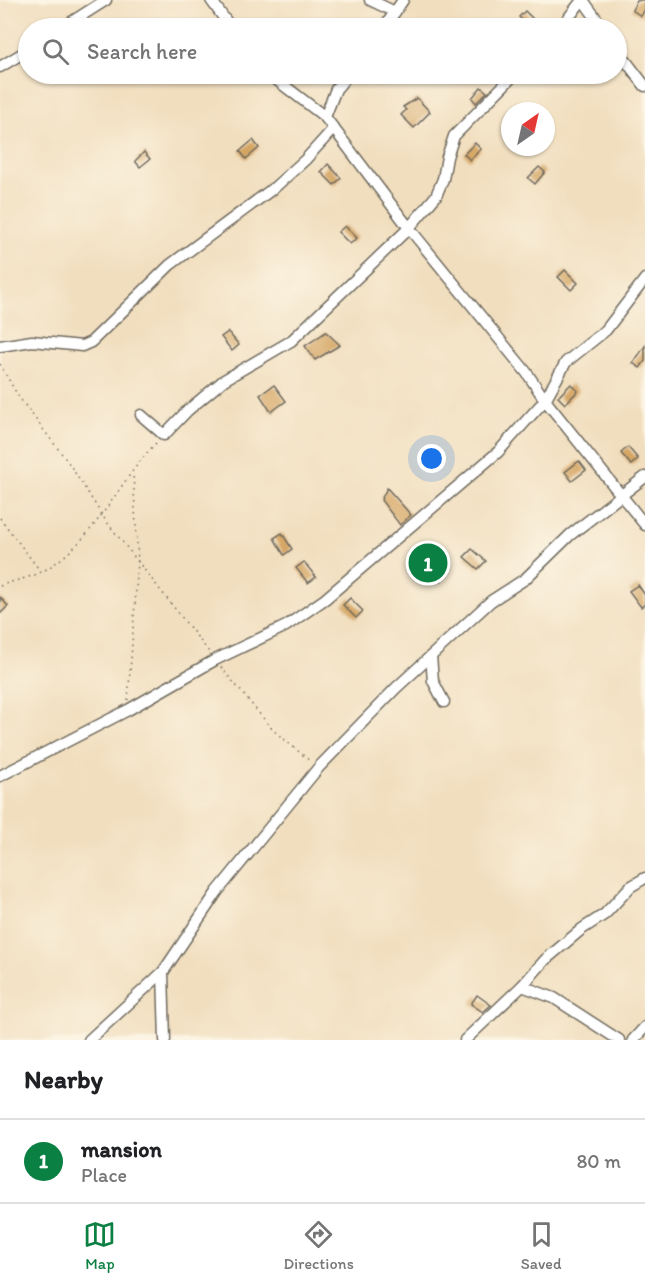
<!DOCTYPE html>
<style>
body{margin:0;font-family:Itim,sans-serif;background:#f2f2f2;color:#202124}
.compass{position:absolute;left:501px;top:102px;width:54px;height:54px;border-radius:50%;background:#fff;box-shadow:0 2px 4px #0004;rotate:34deg}
.you{position:absolute;left:432px;top:459px;width:21px;height:21px;margin:-15px;border:4px solid #fff;border-radius:50%;background:#1a73e8;box-shadow:0 0 0 9px #1a73e833}
.badge{display:grid;place-items:center;width:39px;height:39px;border-radius:50%;background:#0b8043;color:#fff;font-size:20px;font-weight:700}
.pin{position:absolute;translate:-50% -50%;border:3px solid #fff;box-shadow:0 2px 6px #0006}
.list{margin:0;padding:0;list-style:none}
h2{display:flex;justify-content:space-between;align-items:center;height:78px;margin:0;padding:0 24px;font-size:26px}
h2 small{font-size:20px;font-weight:400;color:#757577}
.list li{display:grid;grid-template-columns:39px 1fr auto;gap:18px;align-items:center;box-sizing:border-box;height:84px;padding:0 24px;border-top:2px solid #e0e0e0}
.list b{display:block;font-size:22px;white-space:nowrap}
.list p{margin:0;font-size:20px;white-space:nowrap;color:#757577}
.list em{font-size:20px;font-style:normal;color:#757577}
.icon{flex:none;width:33px;height:33px;fill:none;stroke:currentColor;stroke-width:2;stroke-linecap:round;stroke-linejoin:round}
.map{position:relative;flex:none;width:645px;height:1040px;overflow:hidden}
.search{position:absolute;background:#fff;box-shadow:0 2px 4px #0004;left:18px;right:18px;top:18px;height:66px;display:flex;align-items:center;gap:15px;box-sizing:border-box;padding:0 21px;border-radius:33px;color:#757577;font-size:22px}
.sheet{height:162px;background:#fff}
nav{display:flex;justify-content:space-around;align-items:center;box-sizing:border-box;height:84px;border-top:2px solid #e0e0e0;background:#fff;font-size:16px;color:#757577}
nav a{display:grid;justify-items:center;gap:3px}
nav .on{color:#0b8043}
.map>svg:first-child{display:block}
.building{fill:#d5a664}
.lines{fill:none;stroke-linecap:round;stroke-linejoin:round}
.minor-casing{stroke:#706a5e;stroke-width:13}
.path{stroke:#706a5e;stroke-width:1.5;stroke-dasharray:1.5 4.5;stroke-linecap:butt}
.minor{stroke:#fff;stroke-width:10}
</style>
<div class="map">
<svg width="645" height="1040" viewBox="0 0 645 1040">
<rect width="100%" height="100%" fill="#fcf5e5"/>
<filter id="ink" filterUnits="userSpaceOnUse"><feTurbulence type="fractalNoise" baseFrequency=".0167" numOctaves="2"/><feDisplacementMap in="SourceGraphic" scale="12" xChannelSelector="R" yChannelSelector="G"/><feConvolveMatrix kernelMatrix="1 2 1 2 8 2 1 2 1" color-interpolation-filters="sRGB"/></filter>
<filter id="wash" filterUnits="userSpaceOnUse"><feTurbulence type="fractalNoise" baseFrequency=".008" numOctaves="4" result="noise"/><feDisplacementMap in="SourceGraphic" scale="24" xChannelSelector="R" yChannelSelector="G"/><feGaussianBlur stdDeviation="1.35" result="paint"/><feColorMatrix in="noise" values="0 0 0 0 0 0 0 0 0 0 0 0 0 0 0 0 0 1.4 0 .05"/><feComposite in="paint" operator="in"/></filter>
<g filter="url(#wash)">
<rect width="100%" height="100%" fill="#f1debe"/>
<g id="blocks">
<!-- building -->
<g class="building">
<polygon points="641,0 645,0 645,9 641,16 632,10 637,1"/>
<polygon points="525,11 537,23 531,28 519,17"/>
<polygon points="481,87 487,92 476,103 472,98"/>
<polygon points="417,98 430,112 414,128 401,115 406,110 403,107"/>
<polygon points="253,140 259,148 246,159 240,151"/>
<polygon points="475,143 481,149 470,160 464,154"/>
<polygon points="144,152 150,159 140,167 135,161"/>
<polygon points="328,164 341,178 334,185 321,172"/>
<polygon points="539,167 545,172 535,184 528,178"/>
<polygon points="345,226 357,238 350,244 338,232"/>
<polygon points="565,270 578,283 571,290 558,277"/>
<polygon points="228,332 239,345 232,351 221,337"/>
<polygon points="326,332 340,345 315,360 305,346"/>
<polygon points="645,346 645,361 640,368 633,363"/>
<polygon points="571,384 578,391 565,404 558,397"/>
<polygon points="274,385 286,401 271,412 260,395"/>
<polygon points="628,447 638,459 631,465 621,453"/>
<polygon points="579,461 586,470 572,481 565,472"/>
<polygon points="387,488 411,515 400,525 381,500"/>
<polygon points="282,533 292,549 284,555 274,538"/>
<polygon points="417,547 446,572 441,581 409,553"/>
<polygon points="472,549 486,561 478,569 464,557"/>
<polygon points="304,562 316,577 308,583 296,568"/>
<polygon points="638,585 645,595 645,604 641,607 629,591"/>
<polygon points="0,597 8,606 0,614"/>
<polygon points="350,598 363,611 356,618 343,605"/>
<polygon points="477,995 491,1005 483,1012 471,1004"/>
</g>
</g>
</g>
<g filter="url(#ink)">
<use href="#blocks" fill-opacity="0" stroke="#706a5e" stroke-width="1.5"/>
<g class="lines">
<defs>
<g id="minor">
<polyline points="211,0 231,28"/>
<polyline points="370,0 395,12"/>
<polyline points="583,0 603,28"/>
<polyline points="62,28 106,0"/>
<polyline points="384,28 403,0"/>
<polyline points="561,28 582,0"/>
<polyline points="616,48 645,86"/>
<polyline points="0,67 28,50"/>
<polyline points="269,74 325,117 409,228 527,373 545,400 645,525"/>
<polyline points="325,117 336,89 349,74"/>
<polyline points="0,346 32,341 82,346 91,342 170,265 275,187 306,159 333,129"/>
<polyline points="141,415 164,435 187,411 224,380 291,341 409,228 436,196 443,179 447,157 454,136 515,74"/>
<polyline points="431,656 433,681 444,702"/>
<polyline points="0,776 128,710 215,660 286,626 325,599 498,452 545,400 566,362 606,330 645,279"/>
<polyline points="163,972 165,1040"/>
<polyline points="522,986 545,960 582,929 605,914 630,887 645,878"/>
<polyline points="89,1040 163,972 217,892 319,767 396,688 491,601 525,579 570,535 645,477"/>
<polyline points="465,1040 522,986 554,998 619,1040"/>
<polyline points="633,1040 645,1027"/>
</g>
</defs>
<!-- minor casing -->
<use href="#minor" class="minor-casing"/>
<!-- path -->
<g class="path">
<polyline points="0,364 18,396 68,462 106,521 209,652"/>
<polyline points="0,518 41,572"/>
<path d="M0,586C14,580 31,578 43,571C96,541 117,482 158,441"/>
<polyline points="221,667 273,730 310,761"/>
<polyline points="128,700 138,562 133,473"/>
</g>
<!-- minor -->
<use href="#minor" class="minor"/>
</g>
</g>
</svg>
<svg class="compass" viewBox="-18 -18 36 36"><path d="M0-13l5 13h-10z" fill="#e53935"/><path d="M0 13l5-13h-10z" fill="#757577"/></svg>
<div class="you"></div>
<div class="pin badge" style="left:428px;top:563px">1</div>
<div class="search"><svg class="icon" aria-label="search" viewBox="0 0 24 24"><circle cx="10" cy="10" r="6"/><path d="M15 15l6 6"/></svg>Search here</div>
</div>
<section class="sheet">
<h2>Nearby<small></small></h2>
<ul class="list">
<li><span class="badge">1</span><div><b>mansion</b><p>Place</p></div><em>80 m</em></li>
</ul>
</section>
<nav>
<a class="on"><svg class="icon" aria-label="map" viewBox="0 0 24 24"><path d="M3 6l6-2 6 2 6-2v14l-6 2-6-2-6 2zM9 4v14M15 6v14"/></svg>Map</a>
<a><svg class="icon" aria-label="directions" viewBox="0 0 24 24"><path d="M12 3l9 9-9 9-9-9zM9 14v-3h6M13 9l2 2-2 2"/></svg>Directions</a>
<a><svg class="icon" aria-label="saved" viewBox="0 0 24 24"><path d="M7 4h10v16l-5-4-5 4z"/></svg>Saved</a>
</nav>
